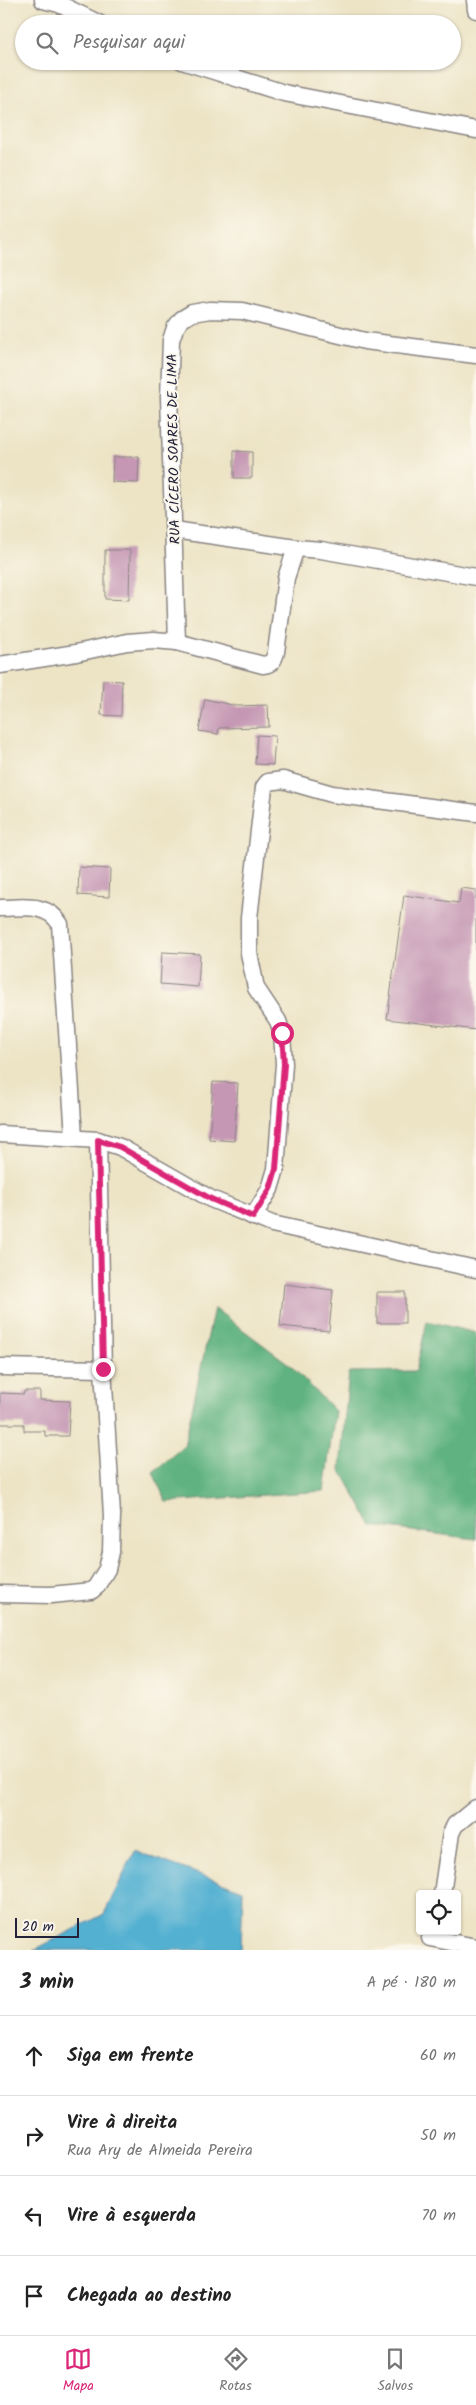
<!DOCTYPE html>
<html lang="pt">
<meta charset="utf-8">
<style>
body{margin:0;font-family:Kalam,sans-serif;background:#f6f6f6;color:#222}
.controls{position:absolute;right:15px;bottom:15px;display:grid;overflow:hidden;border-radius:5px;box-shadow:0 1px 4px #0004}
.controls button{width:45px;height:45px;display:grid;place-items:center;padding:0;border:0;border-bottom:1px solid #e0e0e0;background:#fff;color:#222;font:25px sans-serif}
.scale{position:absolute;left:15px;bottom:12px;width:64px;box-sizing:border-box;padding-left:5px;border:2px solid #22223b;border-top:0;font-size:14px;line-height:18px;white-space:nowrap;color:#22223b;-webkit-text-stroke:4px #fbf7ec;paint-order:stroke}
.stop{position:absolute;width:15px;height:15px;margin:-11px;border:4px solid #db2777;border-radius:50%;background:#fff}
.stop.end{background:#db2777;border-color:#fff;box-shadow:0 1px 5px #0008}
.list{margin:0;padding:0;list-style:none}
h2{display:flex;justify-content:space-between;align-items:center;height:65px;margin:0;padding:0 20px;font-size:21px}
h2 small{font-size:16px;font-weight:400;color:#767676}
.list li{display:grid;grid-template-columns:32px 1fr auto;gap:15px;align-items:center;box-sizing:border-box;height:80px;padding:0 20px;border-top:1px solid #e0e0e0}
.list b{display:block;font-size:19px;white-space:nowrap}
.list p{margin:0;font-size:16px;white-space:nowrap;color:#767676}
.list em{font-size:16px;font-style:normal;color:#767676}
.icon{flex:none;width:28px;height:28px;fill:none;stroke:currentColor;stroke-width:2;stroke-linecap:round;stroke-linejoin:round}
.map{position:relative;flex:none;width:476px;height:1950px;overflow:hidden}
.search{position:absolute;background:#fff;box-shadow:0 1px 4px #0004;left:15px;right:15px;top:15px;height:55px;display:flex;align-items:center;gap:12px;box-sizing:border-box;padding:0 18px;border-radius:28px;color:#767676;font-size:19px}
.sheet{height:385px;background:#fff}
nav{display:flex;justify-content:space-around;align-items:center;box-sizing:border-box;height:70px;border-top:1px solid #e0e0e0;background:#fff;font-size:14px;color:#767676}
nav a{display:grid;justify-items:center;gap:2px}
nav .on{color:#db2777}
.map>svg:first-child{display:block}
.forest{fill:#60b380;stroke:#416a5e}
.water{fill:#53b0d1;stroke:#3a6986}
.building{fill:#c597b4}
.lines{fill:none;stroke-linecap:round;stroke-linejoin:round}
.street-casing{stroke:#888380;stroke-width:19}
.street{stroke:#fff;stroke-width:16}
.route{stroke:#db2777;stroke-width:6}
.labels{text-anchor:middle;stroke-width:4;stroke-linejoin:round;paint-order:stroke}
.street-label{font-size:14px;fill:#22223b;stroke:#fbf7ec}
</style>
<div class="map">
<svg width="476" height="1950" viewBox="0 0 476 1950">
<rect width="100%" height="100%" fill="#fbf7ec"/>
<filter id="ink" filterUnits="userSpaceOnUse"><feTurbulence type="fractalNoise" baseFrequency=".02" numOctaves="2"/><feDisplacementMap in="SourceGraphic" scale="10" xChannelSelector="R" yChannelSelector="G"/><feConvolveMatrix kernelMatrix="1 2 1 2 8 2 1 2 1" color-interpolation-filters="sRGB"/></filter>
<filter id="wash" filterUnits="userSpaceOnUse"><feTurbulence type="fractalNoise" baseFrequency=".0096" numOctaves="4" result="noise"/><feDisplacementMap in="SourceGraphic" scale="20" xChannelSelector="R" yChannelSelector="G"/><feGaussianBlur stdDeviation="1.12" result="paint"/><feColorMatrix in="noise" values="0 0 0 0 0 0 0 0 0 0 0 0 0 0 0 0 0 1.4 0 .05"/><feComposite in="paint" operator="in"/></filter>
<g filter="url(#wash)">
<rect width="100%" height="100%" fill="#ede4c6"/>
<!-- forest -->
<g class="forest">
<polygon points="214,1308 290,1365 335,1411 324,1491 166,1502 153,1472 184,1446"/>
<polygon points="427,1321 476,1333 476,1539 372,1526 340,1469 349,1372 416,1371"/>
</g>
<!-- water -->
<polygon class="water" points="135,1851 243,1890 241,1950 34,1950 104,1914"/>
<g id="blocks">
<!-- building -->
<g class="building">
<polygon points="234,451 252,452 252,478 234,478"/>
<polygon points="113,457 139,457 138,483 112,482"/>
<polygon points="105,550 130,550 129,600 105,599"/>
<polygon points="103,680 122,681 121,716 101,715"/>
<polygon points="205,699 237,706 268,705 269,727 219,728 218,734 199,731"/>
<polygon points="257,735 275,736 273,765 255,764"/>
<polygon points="79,867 110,869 109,897 78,895"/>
<polygon points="461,888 476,890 476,1030 387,1019 404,895 459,903"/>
<polygon points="162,952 200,954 198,987 160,984"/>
<polygon points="213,1082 238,1083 234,1141 209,1139"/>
<polygon points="284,1284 333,1290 329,1331 280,1326"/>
<rect x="377" y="1292" width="28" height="31"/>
<polygon points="24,1391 40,1391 40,1400 70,1401 68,1436 45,1436 45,1431 24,1431 24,1424 0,1424 0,1393 24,1394"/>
</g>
</g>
</g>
<g filter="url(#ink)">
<use href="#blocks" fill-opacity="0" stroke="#888380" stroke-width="1"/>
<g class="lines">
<defs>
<g id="street">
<polyline points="43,0 59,4 100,24"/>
<polyline points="475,0 476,10"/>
<polyline points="182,61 284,93 476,130"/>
<polyline points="174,530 296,548"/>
<polyline points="177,642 169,397 171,340 175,328 182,319 192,313 210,310 242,311 365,341 476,355"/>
<path d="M0,665L76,653L127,642L154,640L177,642L263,665C272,664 274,660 276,652L286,578L296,548L321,550L476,577"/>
<path d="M0,908C22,908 47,902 60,924L74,1137"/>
<polyline points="0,1134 98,1140 120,1147 211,1199 272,1224 476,1269"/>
<polyline points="253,1217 270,1189 276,1169 284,1064 282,1033 278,1021 256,988 249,953 249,918 264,787 268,782 283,780 332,794 476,813"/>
<polyline points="0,1367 103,1369"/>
<polyline points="0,1594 51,1595 91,1591 96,1587 107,1569 111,1552 112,1515 103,1369 98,1140"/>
<polyline points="442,1894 451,1833 455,1825 476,1808"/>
<polyline points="430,1938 476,1947"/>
</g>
</defs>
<!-- street casing -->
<use href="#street" class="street-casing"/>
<!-- street -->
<use href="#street" class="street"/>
</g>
</g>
<g class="lines" filter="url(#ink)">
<!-- route -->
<polyline class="route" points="103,1369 98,1140 120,1147 211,1199 253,1217 270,1189 276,1169 284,1064 282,1033"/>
</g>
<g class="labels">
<!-- street labels -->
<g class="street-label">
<text transform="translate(173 449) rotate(-91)" y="5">RUA CÍCERO SOARES DE LIMA</text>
</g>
</g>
</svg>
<div class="controls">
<button><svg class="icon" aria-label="locate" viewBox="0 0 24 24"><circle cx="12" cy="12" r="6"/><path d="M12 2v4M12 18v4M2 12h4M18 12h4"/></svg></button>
</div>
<div class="scale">20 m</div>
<div class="stop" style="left:282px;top:1033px"></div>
<div class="stop end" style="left:103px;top:1369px"></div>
<div class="search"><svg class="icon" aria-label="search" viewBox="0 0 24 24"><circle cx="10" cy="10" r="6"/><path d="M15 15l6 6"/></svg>Pesquisar aqui</div>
</div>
<section class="sheet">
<h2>3 min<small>A pé · 180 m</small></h2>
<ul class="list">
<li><svg class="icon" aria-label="ahead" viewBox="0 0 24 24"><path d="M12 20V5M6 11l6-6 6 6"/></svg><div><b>Siga em frente</b></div><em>60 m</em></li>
<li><svg class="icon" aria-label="right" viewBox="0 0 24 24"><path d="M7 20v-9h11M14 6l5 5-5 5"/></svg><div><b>Vire à direita</b><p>Rua Ary de Almeida Pereira</p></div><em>50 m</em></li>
<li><svg class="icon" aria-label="left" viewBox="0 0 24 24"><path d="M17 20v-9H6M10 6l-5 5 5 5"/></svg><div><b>Vire à esquerda</b></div><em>70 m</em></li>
<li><svg class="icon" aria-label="arrive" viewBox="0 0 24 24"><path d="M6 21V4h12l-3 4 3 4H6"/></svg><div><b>Chegada ao destino</b></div></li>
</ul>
</section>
<nav>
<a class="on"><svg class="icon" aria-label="map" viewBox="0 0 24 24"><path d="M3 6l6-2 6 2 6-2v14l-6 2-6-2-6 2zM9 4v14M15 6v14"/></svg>Mapa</a>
<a><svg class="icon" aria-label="directions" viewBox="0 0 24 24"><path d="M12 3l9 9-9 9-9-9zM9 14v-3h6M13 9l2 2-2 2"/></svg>Rotas</a>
<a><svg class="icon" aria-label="saved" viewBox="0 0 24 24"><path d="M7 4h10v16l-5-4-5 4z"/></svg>Salvos</a>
</nav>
